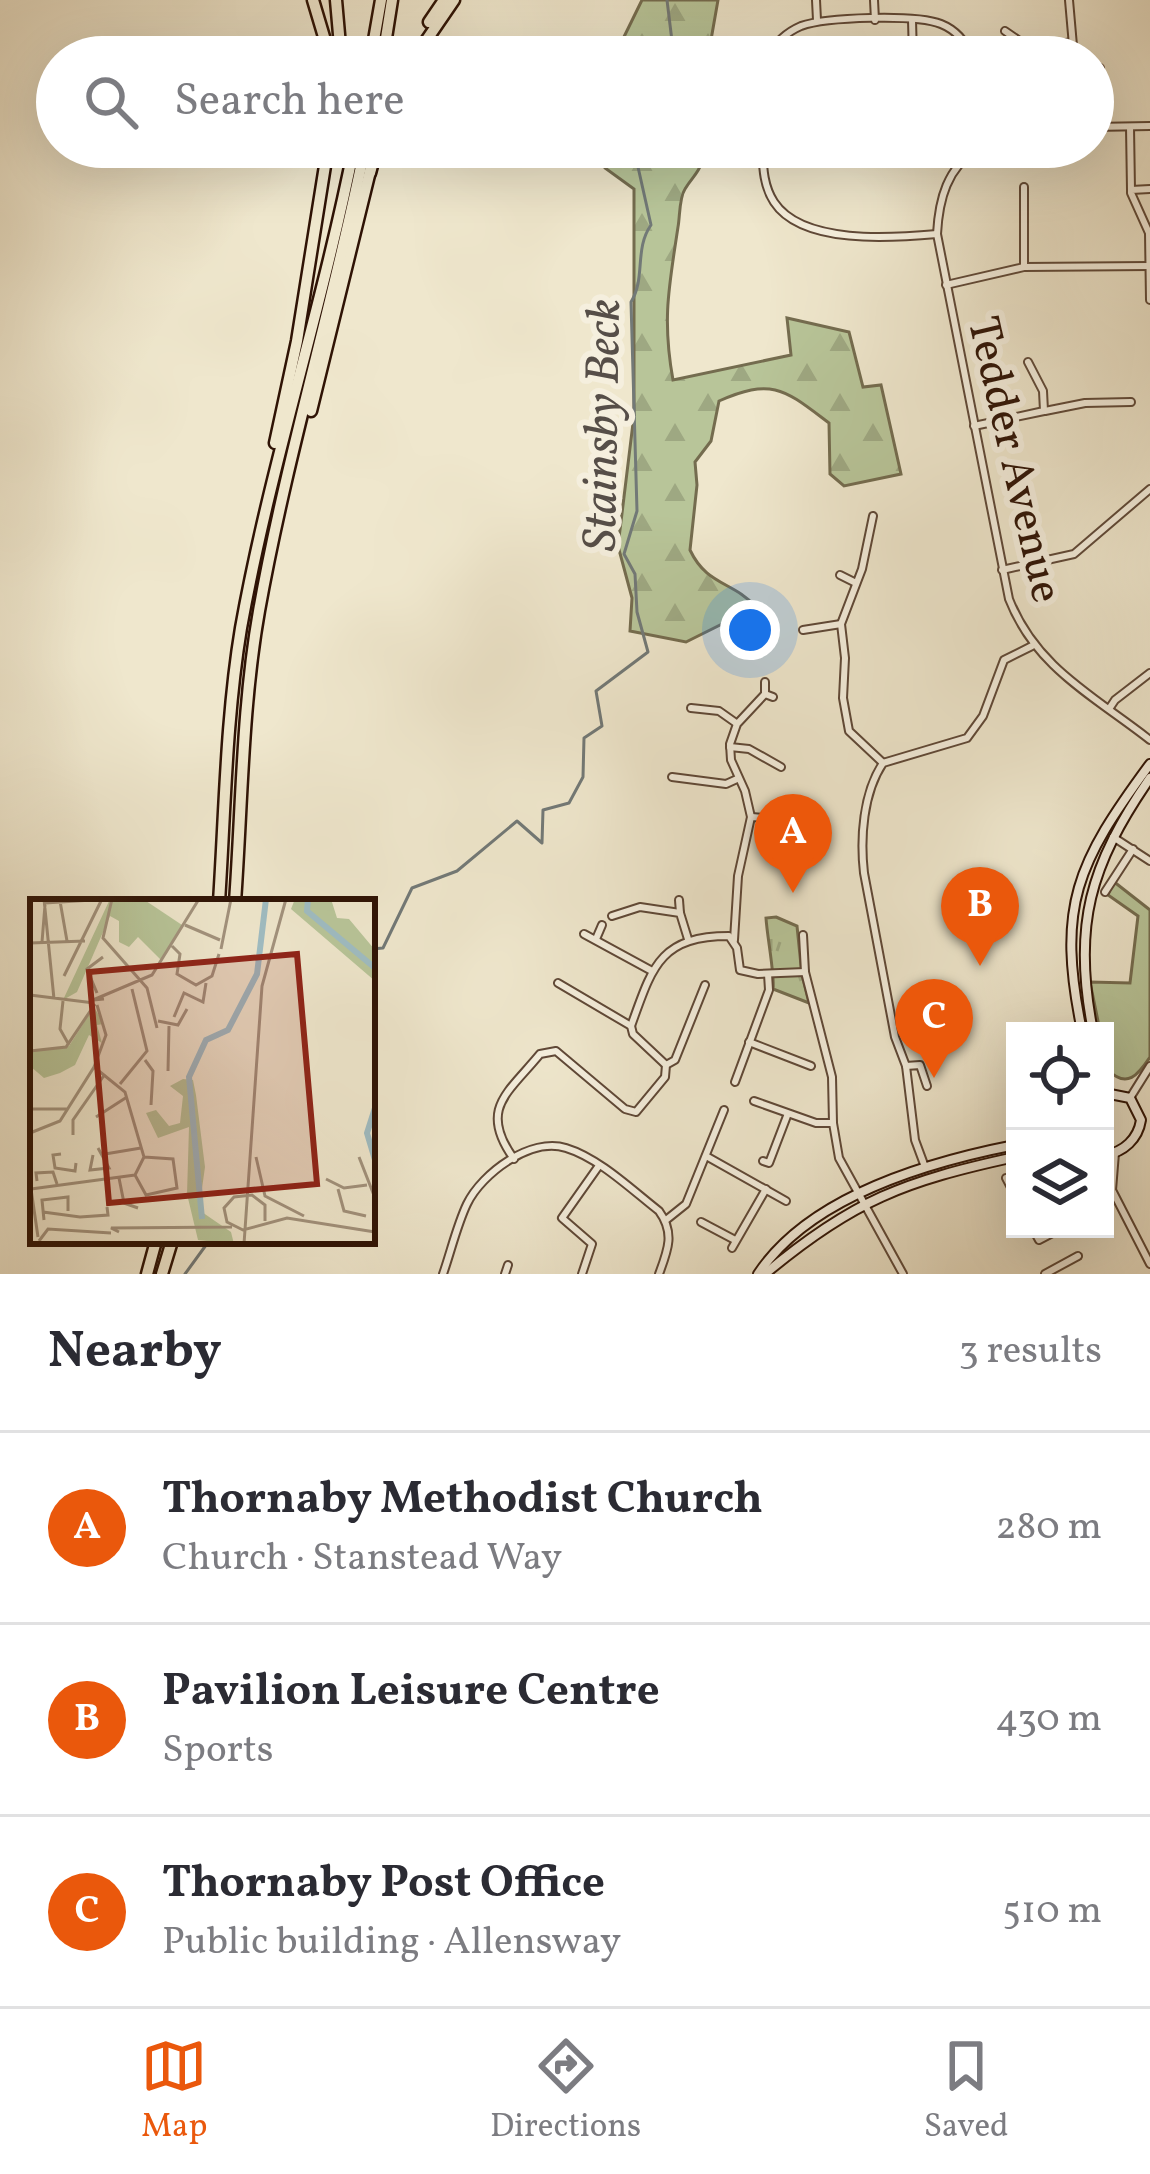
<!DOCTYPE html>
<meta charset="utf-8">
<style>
body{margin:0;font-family:Vollkorn,serif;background:#f2f2f3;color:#2b2b33}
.controls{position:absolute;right:36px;bottom:36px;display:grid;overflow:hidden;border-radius:0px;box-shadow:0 12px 48px #0002}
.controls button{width:108px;height:108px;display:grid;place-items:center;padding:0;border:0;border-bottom:3px solid #e1e1e2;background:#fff;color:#2b2b33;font:60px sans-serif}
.you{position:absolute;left:750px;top:630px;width:42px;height:42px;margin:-30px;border:9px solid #fff;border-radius:50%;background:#1a73e8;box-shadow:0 0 0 18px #1a73e833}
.badge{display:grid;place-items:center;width:78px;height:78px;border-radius:50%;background:#ea580c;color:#fff;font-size:39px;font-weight:700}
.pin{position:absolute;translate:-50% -99px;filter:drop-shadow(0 3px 6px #0008)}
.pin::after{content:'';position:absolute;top:63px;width:42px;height:36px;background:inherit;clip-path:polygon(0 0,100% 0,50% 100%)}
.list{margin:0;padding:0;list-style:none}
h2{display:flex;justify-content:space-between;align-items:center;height:156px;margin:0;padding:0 48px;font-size:51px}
h2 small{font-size:39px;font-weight:400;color:#7c7c81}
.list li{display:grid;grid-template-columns:78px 1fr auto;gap:36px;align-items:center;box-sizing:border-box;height:192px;padding:0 48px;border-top:3px solid #e1e1e2}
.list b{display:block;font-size:45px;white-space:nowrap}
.list p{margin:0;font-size:39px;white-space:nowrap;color:#7c7c81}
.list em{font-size:39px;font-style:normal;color:#7c7c81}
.icon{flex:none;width:66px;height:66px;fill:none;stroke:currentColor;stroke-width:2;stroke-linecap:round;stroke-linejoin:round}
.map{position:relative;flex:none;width:1150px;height:1274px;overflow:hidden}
.search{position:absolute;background:#fff;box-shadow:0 12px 48px #0002;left:36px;right:36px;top:36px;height:132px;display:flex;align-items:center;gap:30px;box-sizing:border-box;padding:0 42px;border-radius:66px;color:#7c7c81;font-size:45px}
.sheet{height:732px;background:#fff}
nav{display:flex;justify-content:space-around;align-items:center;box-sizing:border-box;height:168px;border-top:3px solid #e1e1e2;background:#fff;font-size:33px;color:#7c7c81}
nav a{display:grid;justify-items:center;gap:6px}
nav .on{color:#ea580c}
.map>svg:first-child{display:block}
.grass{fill:url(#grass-tufts);stroke:#746c4f;stroke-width:3}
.forest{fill:url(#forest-firs);stroke:#746c4f;stroke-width:3}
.green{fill:#b8c599;stroke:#746c4f;stroke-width:3}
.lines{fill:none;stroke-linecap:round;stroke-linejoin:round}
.stream{stroke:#727977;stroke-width:3}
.street-casing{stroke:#5f4837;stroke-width:10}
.secondary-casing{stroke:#2f1305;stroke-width:12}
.highway-casing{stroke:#2f1305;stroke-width:15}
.street{stroke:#f5efde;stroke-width:6}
.secondary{stroke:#f5efde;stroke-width:8}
.highway{stroke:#efe7cd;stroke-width:10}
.labels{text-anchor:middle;stroke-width:12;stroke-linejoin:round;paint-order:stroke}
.street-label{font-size:45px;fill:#2f1305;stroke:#f5efde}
.water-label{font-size:48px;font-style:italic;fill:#564e48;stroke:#f5efde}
.inset-river{fill:none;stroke:#9fbdc3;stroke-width:6}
.inset-road{fill:none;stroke:#a2927d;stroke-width:3}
.view{fill:#8f2418;fill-opacity:0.15;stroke:#8f2418;stroke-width:6}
.inset-edge{fill:none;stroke:#2f1305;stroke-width:6}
</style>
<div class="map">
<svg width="1150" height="1274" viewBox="0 0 1150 1274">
<defs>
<pattern id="grass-tufts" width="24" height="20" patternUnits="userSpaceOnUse" patternTransform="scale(3)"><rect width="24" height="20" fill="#b8c599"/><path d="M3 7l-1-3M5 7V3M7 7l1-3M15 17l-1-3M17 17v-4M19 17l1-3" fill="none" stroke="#9ea882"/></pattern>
<pattern id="forest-firs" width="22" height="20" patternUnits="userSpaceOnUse" patternTransform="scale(3)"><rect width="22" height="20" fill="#b8c599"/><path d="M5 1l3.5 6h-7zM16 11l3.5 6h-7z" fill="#9ea882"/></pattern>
</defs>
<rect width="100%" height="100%" fill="#efe7cd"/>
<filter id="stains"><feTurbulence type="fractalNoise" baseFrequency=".00167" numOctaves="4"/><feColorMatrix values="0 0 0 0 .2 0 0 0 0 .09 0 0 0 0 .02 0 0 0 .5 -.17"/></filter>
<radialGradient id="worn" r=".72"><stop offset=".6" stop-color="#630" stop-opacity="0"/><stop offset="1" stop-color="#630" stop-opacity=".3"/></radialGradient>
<!-- grass -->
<path class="grass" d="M776,917L797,926L802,975L809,1003L773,989C775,976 767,936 766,918Z"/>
<!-- forest -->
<g class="forest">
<polygon points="642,0 718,0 708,57 618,57 619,47"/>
<path d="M604,147H700C706,169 695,172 685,189C679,198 680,217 678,227C669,287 662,319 673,380L791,355L787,318L849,332L863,387L881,385L901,474L844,486L830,474L829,423C785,390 773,377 719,401L711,441L695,462L697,485L690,550C707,586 733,581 756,607L686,642L630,631L632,598L618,546L634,415V189L605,168Z"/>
</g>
<!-- green -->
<path class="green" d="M1113,881L1150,910V1057C1138,1075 1127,1089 1108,1070L1105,1031H1100L1090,982L1130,983L1138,916L1108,895Z"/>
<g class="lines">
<!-- stream -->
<g class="stream">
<polyline points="655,57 672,41 667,0"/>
<path d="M372,949L383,948L412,888L457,871L517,821L542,843L543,810L569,803L583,777L584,738L602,726L596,691L648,652L637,612L635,574L624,554L637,511L631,302C646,278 634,249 651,225L638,167L647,147"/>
<polyline points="185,1274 209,1241"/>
</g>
<defs>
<g id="street">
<polyline points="816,0 817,20"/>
<polyline points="874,0 875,20"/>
<polyline points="1069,0 1074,57"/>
<polyline points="912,20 913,57"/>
<polyline points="1005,31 1031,49"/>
<path d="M768,57C775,43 787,32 801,26C826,17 916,14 941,24C956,30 966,42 972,57"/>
<polyline points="1031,57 1031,49 1072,42"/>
<polyline points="1093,69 1100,68"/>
<polyline points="1093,127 1150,126"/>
<polyline points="1130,127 1131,190"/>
<path d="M762,147C763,166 763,185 774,202C802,245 892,238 937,234"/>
<path d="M978,147C947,169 939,198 937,234L1009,599C1036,668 1094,696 1150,740"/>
<polyline points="764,153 802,152"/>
<polyline points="1150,189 1131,190 1131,193 1149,233 1150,300"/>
<polyline points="1024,267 1024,187"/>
<polyline points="946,285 1024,267 1149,266"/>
<polyline points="1045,411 1085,403 1131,402"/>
<polyline points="974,426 1044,411 1043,391 1028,362"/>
<polyline points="873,516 862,569 841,624 845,658 843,698 849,731 883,763"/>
<polyline points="1002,570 1074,554 1150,489"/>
<polyline points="840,575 856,583"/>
<polyline points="803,630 841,624"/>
<polyline points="765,682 765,694 773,697"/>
<polyline points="691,708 719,711 736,723"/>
<polyline points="1109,709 1115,700 1150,673"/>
<polyline points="730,747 749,749 781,767"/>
<polyline points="672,777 726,784 737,779"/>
<path d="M751,817C769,818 785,819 796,834"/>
<polyline points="1113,837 1150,861"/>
<polyline points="1105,892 1133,849"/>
<polyline points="679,900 680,913"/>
<polyline points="612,916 640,907 680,913 688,939"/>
<polyline points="584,934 652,971"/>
<polyline points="803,935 805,972 832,1077 833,1123 839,1158 903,1274"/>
<polyline points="596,939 602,925"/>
<polyline points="734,940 738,876 751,817 745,791 731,760 730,744 737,724 765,694"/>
<polyline points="558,983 631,1026 633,1034 666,1065"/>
<path d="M631,1026C652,968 659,936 729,936L737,948L740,970L758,974L805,972"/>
<polyline points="749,1042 811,1066"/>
<polyline points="906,1066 920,1065 927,1086"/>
<polyline points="735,1082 769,990 768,974"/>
<polyline points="1130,1098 1150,1066"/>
<polyline points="754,1101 816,1123 833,1123"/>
<polyline points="1115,1153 1112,1190 1150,1264"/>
<polyline points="706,1156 786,1201"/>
<path d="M514,1159C478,1109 508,1093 540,1054L556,1051L625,1109L636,1112L665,1077L666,1065L675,1060L705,985"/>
<polyline points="763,1161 769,1163 787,1116"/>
<path d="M925,1167L915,1140L906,1066L895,1037L864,873C860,838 863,793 883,763L967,738L983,716L1004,660L1032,646"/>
<polyline points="1006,1178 1015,1195"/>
<polyline points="666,1220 686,1204 724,1110"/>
<polyline points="701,1222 735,1240"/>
<polyline points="1033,1229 1039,1240 1060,1229"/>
<polyline points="732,1248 766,1189"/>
<path d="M443,1274C451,1251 457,1225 467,1204C482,1173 531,1137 566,1148C599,1158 632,1190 659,1211C675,1233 668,1250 659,1274"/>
<polyline points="505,1274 508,1265"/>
<polyline points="582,1274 592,1244 562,1218 598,1167"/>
<polyline points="1045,1274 1078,1256"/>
</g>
<g id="secondary">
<path d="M1082,1031C1056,906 1077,863 1150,764"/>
<path d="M1093,1031C1072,926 1090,865 1150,778"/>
<path d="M1105,1093L1130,1098L1141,1120C1138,1139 1124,1152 1105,1155"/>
<path d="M758,1274C810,1196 928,1162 1015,1145"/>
<path d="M765,1274C853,1200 905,1181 1015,1157"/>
</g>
<g id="highway">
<polyline points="313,0 330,57"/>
<polyline points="336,0 341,57"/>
<polyline points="429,22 444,0"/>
<polyline points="371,57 381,0"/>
<polyline points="383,57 392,0"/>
<polyline points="415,57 454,0"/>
<polyline points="370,173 377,147"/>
<polyline points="311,411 371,167"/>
<polyline points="275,443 297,341 328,147"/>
<path d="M219,902C225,811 226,718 241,628C270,466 322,309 354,147"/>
<path d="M235,902C242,805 242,707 259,611C287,454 334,302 365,147"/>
<polyline points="147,1274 156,1241"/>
<polyline points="162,1274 172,1241"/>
</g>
</defs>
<!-- street casing -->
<use href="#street" class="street-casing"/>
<!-- secondary casing -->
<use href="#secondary" class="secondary-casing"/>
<!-- highway casing -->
<use href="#highway" class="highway-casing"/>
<!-- street -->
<use href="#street" class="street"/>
<!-- secondary -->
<use href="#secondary" class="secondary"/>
<!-- highway -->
<use href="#highway" class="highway"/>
</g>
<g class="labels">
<!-- street labels -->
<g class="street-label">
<text transform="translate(1017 459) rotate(77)" y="16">Tedder Avenue</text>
</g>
<!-- water labels -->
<g class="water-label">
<text transform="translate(600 425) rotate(-89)" y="17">Stainsby Beck</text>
</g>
</g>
<!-- overview -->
<g transform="translate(30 899)">
<rect width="345" height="345" fill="#efe7cd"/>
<path d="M265,0H301L307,19L319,20L345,51V82L261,10Z" fill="#b8c599"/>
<path d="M153,180L163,181L166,196L175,268L169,311L201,333L204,345L168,341L157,295L159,228L128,239L116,214L126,211L139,227L150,224L153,197L140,187Z" fill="#b8c599"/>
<path d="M80,0H113L152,26L131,61L108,38L99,48L89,43V22L80,17L47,93L33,101ZM64,108L74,125L67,126L72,144L59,136L45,166L30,174L14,179L0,167V153L39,147Z" fill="#b8c599"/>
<path class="inset-river" d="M278,0L277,12L345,69M345,209L337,234L345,261M172,320L159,178L176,141L198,131L227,75L236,0"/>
<path class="inset-road" d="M14,0L24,100M82,0L73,39L117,89L127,129M30,2L37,42M15,4L78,0M155,26L190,41M12,43L15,6M0,44L55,42M142,47L150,55L147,75L166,86L182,77L189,55M191,50L201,0M34,77L72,0M67,94L57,70L73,58M0,96L64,104M74,100L63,101L122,76L169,0M33,102L30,130L39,146M144,118L154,94L173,103L176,84M128,122L148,126L157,110M0,152L36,148L65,105M115,161L123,172L121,206M64,168L95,193L114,258L105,276M138,172L139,127M90,185L117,152L102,90M0,210H38M66,218L97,198M0,234L30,222L64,168L76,136L67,106M43,236V221L75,175M31,255L23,256L25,269L45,272L46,264M75,255L111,249M63,256L60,271L79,269L68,249M226,258L235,297L274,317M329,258L345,299M105,276L116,296L147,289L143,260L114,258M89,279L94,304L108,309M296,280L314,289L337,286M7,282L6,274L23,273L27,285M0,283L8,338M1,290L105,276M308,290L314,312L336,317M13,313L50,318L78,316L77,308M14,321L12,301L38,298V312M235,322V306L222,296L204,298L194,309L197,323L213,331L257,319L345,333M89,333L81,329L202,328M9,342L18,330L81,334M214,345L232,87L256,0"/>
<path class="view" d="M267,55L287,285L79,304L59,73Z"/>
<rect width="345" height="345" class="inset-edge"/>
</g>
<rect width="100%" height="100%" filter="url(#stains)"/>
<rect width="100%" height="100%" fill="url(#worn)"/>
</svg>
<div class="controls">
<button><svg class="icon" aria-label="locate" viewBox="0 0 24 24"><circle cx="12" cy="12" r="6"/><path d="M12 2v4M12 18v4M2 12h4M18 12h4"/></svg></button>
<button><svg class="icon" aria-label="layers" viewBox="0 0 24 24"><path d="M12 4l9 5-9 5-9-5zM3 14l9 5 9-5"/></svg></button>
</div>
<div class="you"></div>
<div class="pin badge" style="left:793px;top:893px">A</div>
<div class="pin badge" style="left:980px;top:966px">B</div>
<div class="pin badge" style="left:934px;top:1078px">C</div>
<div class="search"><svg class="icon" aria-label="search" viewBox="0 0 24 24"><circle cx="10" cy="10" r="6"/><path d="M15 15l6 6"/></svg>Search here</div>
</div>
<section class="sheet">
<h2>Nearby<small>3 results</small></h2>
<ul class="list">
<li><span class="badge">A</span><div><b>Thornaby Methodist Church</b><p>Church · Stanstead Way</p></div><em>280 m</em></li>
<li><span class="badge">B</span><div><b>Pavilion Leisure Centre</b><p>Sports</p></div><em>430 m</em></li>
<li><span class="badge">C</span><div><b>Thornaby Post Office</b><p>Public building · Allensway</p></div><em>510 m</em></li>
</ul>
</section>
<nav>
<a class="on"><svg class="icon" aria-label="map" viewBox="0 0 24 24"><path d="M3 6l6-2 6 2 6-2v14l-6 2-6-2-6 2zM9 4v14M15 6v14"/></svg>Map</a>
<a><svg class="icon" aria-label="directions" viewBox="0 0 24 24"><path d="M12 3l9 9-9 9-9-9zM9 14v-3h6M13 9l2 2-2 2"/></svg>Directions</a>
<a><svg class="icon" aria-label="saved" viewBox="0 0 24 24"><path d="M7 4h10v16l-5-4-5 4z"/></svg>Saved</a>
</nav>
